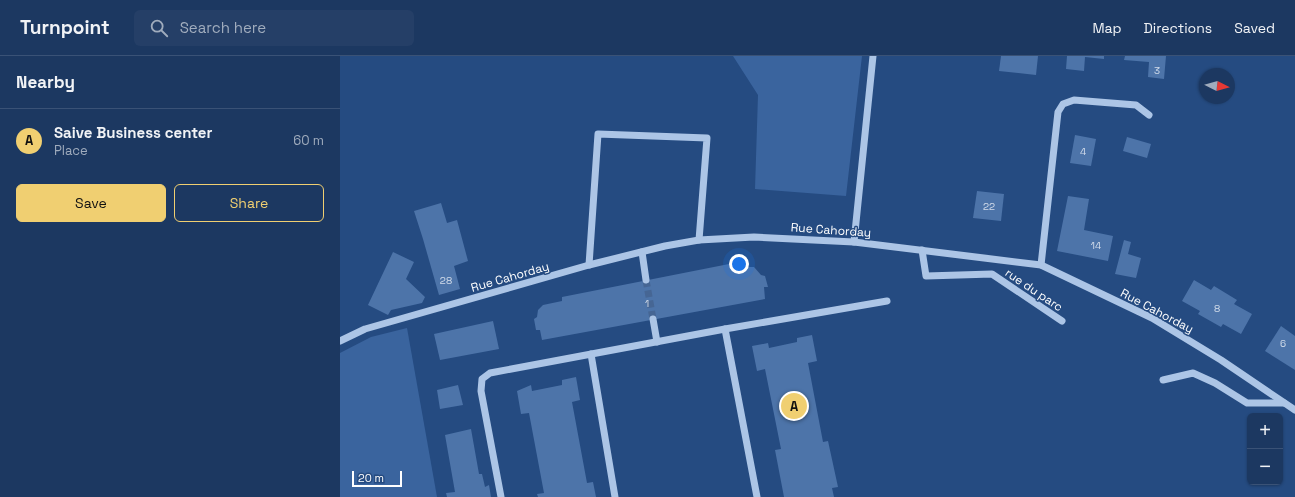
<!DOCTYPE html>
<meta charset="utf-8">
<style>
body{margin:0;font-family:"Space Grotesk",sans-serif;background:#253f67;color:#f1f3f6}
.controls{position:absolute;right:12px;bottom:12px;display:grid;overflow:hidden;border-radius:6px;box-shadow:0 1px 3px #0004}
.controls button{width:36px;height:36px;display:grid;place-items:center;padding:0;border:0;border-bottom:1px solid #3a5276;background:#1c3861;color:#f1f3f6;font:20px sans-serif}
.compass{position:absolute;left:859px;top:12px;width:36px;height:36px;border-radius:50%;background:#1c3861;box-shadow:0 1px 3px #0004;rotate:96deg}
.scale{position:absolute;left:12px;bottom:10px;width:50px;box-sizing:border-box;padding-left:4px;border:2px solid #fff;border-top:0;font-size:11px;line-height:14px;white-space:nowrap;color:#fff;-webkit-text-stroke:3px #254b81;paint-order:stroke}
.you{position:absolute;left:399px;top:208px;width:14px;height:14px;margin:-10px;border:3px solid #fff;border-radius:50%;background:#1a73e8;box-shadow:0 0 0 6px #1a73e833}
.badge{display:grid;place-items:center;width:26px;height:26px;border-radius:50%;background:#f0cf71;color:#111;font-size:13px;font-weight:700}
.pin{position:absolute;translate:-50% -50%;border:2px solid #fff;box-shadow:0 1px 4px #0006}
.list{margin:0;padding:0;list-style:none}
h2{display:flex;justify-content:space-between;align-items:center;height:52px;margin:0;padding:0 16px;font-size:17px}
h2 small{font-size:13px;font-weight:400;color:#a0acbd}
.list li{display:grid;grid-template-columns:26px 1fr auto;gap:12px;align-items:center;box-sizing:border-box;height:64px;padding:0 16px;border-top:1px solid #3a5276}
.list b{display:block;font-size:15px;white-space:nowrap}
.list p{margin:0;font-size:13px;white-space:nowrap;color:#a0acbd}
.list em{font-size:13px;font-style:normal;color:#a0acbd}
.actions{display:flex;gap:8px;padding:12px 16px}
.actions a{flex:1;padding:9px 0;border:1px solid #f0cf71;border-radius:6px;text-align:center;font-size:14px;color:#f0cf71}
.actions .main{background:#f0cf71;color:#111}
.icon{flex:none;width:22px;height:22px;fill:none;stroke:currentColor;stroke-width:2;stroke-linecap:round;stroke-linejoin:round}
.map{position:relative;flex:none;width:955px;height:441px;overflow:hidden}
header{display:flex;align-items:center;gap:24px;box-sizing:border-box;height:56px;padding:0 20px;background:#1c3861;border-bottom:1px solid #3a5276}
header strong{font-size:19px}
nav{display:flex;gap:22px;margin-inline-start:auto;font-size:14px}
.search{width:280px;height:36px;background:#253f67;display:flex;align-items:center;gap:10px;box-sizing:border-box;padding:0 14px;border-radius:6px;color:#a0acbd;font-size:15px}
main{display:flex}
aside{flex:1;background:#1c3861}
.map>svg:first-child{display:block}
.green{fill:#3a649e}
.building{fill:#4d74a9}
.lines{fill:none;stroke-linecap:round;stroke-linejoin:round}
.minor-tunnel{stroke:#466694;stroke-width:7;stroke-dasharray:7 3.5;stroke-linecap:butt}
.minor{stroke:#acc5e6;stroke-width:7}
.labels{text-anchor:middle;stroke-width:3;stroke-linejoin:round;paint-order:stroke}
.number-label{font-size:10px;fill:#d2dcea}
.street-label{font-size:12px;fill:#fff;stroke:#254b81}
</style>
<header>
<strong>Turnpoint</strong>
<div class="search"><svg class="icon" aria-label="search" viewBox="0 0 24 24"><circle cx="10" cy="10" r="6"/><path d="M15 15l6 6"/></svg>Search here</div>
<nav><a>Map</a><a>Directions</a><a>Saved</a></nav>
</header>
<main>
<aside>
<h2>Nearby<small></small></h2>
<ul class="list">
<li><span class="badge">A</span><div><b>Saive Business center</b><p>Place</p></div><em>60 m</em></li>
</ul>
<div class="actions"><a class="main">Save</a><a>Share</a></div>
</aside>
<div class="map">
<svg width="955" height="441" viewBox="0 0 955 441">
<rect width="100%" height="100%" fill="#254b81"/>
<!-- green -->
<g class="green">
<polygon points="393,0 522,0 506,140 415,133 418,39"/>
<polygon points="67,272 97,441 0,441 0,297 31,281"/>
</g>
<!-- building -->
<g class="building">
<polygon points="661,0 698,0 696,19 659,15"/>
<polygon points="727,0 764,0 764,3 745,1 744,15 726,13"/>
<polygon points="785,0 826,0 824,23 808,21 809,6 784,4"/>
<polygon points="735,79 756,83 751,110 730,107"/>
<polygon points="787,81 811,88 807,102 783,95"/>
<polygon points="637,135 664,138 661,165 633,162"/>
<polygon points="728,140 749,143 744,174 773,180 768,205 717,195"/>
<polygon points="101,147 107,167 117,164 128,205 114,210 120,233 99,239 83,183 74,155"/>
<polygon points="784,184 791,186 788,198 801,202 796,222 775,218"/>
<polygon points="53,196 74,206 66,223 85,241 82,247 51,254 48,259 28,249"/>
<polygon points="389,208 391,214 410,211 414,211 421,219 425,220 428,231 424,231 425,243 202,284 200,274 196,274 194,263 197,261 198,254 203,249 222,245 222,241"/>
<polygon points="854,224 871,234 874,230 897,244 894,248 912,258 901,278 883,268 881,271 858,258 860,255 842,245"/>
<polygon points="153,265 159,293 100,304 94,278"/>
<polygon points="941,270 955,280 955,314 925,295"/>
<polygon points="472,279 477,305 468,307 483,386 488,385 498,431 492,432 494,441 444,441 435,394 441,393 425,313 417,315 412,290 428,287 429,292 457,286 457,282"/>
<polygon points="236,321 240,344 232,346 247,427 253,426 256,441 198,441 197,438 204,437 189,357 181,358 177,335 191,329 192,335 222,329 222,324"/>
<polygon points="118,329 123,349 100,353 97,334"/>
<polygon points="131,373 139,418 142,418 145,431 149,429 151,441 107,441 106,437 115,436 105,379"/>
</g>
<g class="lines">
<!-- minor-tunnel -->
<polyline class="minor-tunnel" points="306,224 313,263"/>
<!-- minor -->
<g class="minor">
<polyline points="514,186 533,0"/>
<polyline points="582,194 586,220 652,218 722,265"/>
<polyline points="302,196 306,224"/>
<polyline points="249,209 258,78 367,82 359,184"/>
<polyline points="701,209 718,56 723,48 734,44 796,49 809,59"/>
<polyline points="313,263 317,286"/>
<polyline points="385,273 417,441"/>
<polyline points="0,285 25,273 249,209 325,190 359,184 414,181 514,186 701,209 812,262 881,304 955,354"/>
<polyline points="251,298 275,441"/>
<polyline points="823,324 853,317 875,327 907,347 944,347"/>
<polyline points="161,441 141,335 142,323 150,317 385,273 547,245"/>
</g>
</g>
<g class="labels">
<!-- number labels -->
<g class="number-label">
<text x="817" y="18">3</text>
<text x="743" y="99">4</text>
<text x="649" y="154">22</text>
<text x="756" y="193">14</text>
<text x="106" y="228">28</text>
<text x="307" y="251">1</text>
<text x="877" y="256">8</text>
<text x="943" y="291">6</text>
</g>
<!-- street labels -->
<g class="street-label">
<text transform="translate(491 174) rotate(4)" y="4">Rue Cahorday</text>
<text transform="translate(170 221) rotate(-16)" y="4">Rue Cahorday</text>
<text transform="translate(694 234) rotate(34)" y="4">rue du parc</text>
<text transform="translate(817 255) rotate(28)" y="4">Rue Cahorday</text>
</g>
</g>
</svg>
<div class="controls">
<button>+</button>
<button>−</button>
</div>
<svg class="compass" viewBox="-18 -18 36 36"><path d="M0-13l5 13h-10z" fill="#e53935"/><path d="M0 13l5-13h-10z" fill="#a0acbd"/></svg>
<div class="scale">20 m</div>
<div class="you"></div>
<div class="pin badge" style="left:454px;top:350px">A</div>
</div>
</main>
